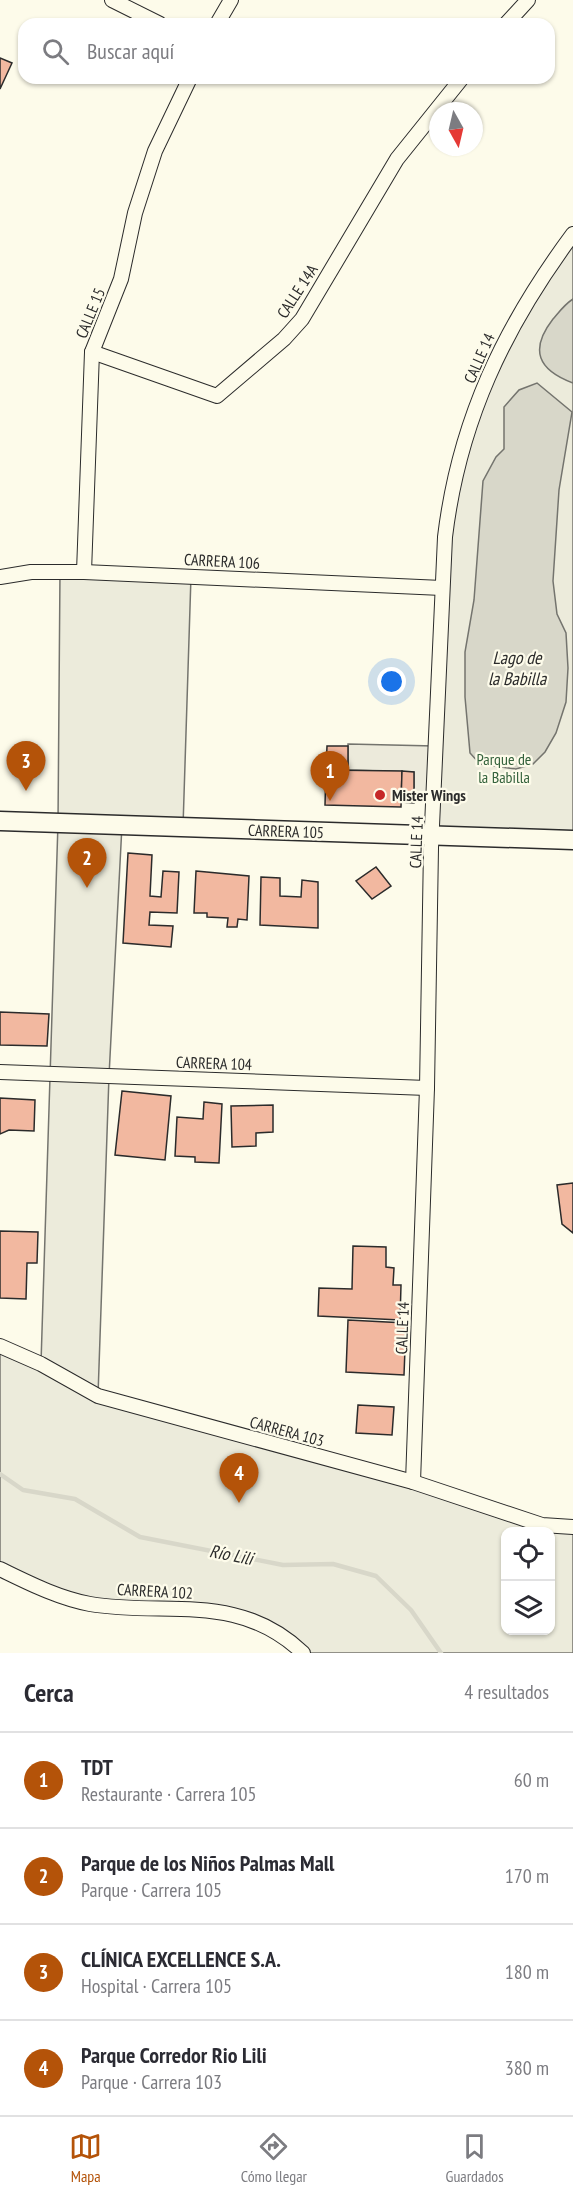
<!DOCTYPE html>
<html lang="es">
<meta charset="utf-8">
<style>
body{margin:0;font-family:"PT Sans Narrow",sans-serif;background:#f7f7f7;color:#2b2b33}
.controls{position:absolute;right:18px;bottom:18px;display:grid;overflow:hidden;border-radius:12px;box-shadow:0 2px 4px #0004}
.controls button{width:54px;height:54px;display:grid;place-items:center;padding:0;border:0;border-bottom:2px solid #e1e1e2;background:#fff;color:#2b2b33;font:30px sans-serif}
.compass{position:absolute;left:429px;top:102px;width:54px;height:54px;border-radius:50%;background:#fff;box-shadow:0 2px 4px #0004;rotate:172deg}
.you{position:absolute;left:392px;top:682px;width:21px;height:21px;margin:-15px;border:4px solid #fff;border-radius:50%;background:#1a73e8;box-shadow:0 0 0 9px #1a73e833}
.badge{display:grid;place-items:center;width:39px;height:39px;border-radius:50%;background:#b45309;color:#fff;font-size:20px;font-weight:700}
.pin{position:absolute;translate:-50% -50px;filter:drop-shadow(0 2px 3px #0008)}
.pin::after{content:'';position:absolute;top:32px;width:21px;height:18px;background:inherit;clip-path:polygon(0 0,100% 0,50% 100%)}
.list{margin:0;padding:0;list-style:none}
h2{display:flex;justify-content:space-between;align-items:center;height:78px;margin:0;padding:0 24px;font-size:26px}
h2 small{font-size:20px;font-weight:400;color:#7c7c81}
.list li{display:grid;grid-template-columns:39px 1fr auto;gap:18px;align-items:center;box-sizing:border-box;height:96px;padding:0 24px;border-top:2px solid #e1e1e2}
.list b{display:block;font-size:22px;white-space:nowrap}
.list p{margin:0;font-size:20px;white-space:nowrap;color:#7c7c81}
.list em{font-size:20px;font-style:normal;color:#7c7c81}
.icon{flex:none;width:33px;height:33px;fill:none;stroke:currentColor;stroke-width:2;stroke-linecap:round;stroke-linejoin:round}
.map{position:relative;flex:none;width:573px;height:1653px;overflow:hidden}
.search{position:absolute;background:#fff;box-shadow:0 2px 4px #0004;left:18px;right:18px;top:18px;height:66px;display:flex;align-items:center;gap:15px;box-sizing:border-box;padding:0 21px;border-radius:18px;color:#7c7c81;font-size:22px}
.sheet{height:462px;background:#fff}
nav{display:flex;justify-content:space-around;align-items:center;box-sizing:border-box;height:84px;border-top:2px solid #e1e1e2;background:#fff;font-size:16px;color:#7c7c81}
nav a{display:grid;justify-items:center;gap:3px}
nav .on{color:#b45309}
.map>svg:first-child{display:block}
.green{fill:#ecebdb;stroke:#74746e;stroke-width:1.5;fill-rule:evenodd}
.parking{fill:#eceadb;stroke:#74746e;stroke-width:1.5}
.water{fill:#d8d7c9;stroke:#74746e;stroke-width:1.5}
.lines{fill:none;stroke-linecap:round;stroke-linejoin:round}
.stream{stroke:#d8d7c9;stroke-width:4.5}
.building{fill:#f2b8a0;stroke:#2b2b2b;stroke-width:1.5}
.minor-casing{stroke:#2b2b2b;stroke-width:16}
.secondary-casing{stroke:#2b2b2b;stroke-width:21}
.minor{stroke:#fdfbea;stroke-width:14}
.secondary{stroke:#fdfbea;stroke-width:18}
.poi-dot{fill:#c62828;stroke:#fdfbea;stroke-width:2}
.labels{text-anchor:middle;stroke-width:4.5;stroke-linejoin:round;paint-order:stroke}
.street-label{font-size:16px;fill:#2b2b2b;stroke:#fdfbea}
.park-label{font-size:16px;fill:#34623c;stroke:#fdfbea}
.poi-label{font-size:16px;font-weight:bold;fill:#2b2b2b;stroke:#fdfbea;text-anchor:start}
.water-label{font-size:18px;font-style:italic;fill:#2b2b2b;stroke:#fdfbea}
</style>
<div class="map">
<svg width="573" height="1653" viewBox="0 0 573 1653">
<rect width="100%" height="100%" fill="#fdfbea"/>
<!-- green -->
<g class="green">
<polygon points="573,234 573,840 432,836 450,492 505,340"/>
<path d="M60,572L191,576L183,827L122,825L109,1076L98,1396L573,1527V1653H303L251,1620L90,1604L0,1569V1346L41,1363L58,823ZM506,1532H550V1630H506Z"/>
</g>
<!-- parking -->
<polygon class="parking" points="348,744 434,746 431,797 414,796 414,772 348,770"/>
<!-- water -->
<g class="water">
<path d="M573,299V383C538,370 529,350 553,319C559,312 565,304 573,299Z"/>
<polygon points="537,383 572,412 559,490 553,581 557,614 566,633 568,668 566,702 556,733 545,752 533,764 516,769 480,764 470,753 465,697 465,652 474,600 483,481 496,457 504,449 504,407 519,390"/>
</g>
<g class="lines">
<!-- stream -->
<polyline class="stream" points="0,1474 23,1490 75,1499 140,1537 283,1565 333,1564 376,1576 411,1610 441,1653"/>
</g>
<!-- building -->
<g class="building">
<polygon points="0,58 12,63 0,89"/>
<polygon points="327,746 348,746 348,770 326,770"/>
<polygon points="326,770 402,771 401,807 325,805"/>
<polygon points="402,771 414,772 414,803 401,802"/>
<polygon points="128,853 152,855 150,896 161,897 163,871 179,872 177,913 150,912 149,925 173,926 171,947 123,943"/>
<polygon points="376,867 391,886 372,899 356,881"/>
<polygon points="196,871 249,876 247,920 238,919 237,927 227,927 228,918 207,917 207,913 194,913"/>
<polygon points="261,877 280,878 280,896 301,897 302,880 318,882 318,928 260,925"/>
<polygon points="0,1012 49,1014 47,1046 0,1045"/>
<polygon points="122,1091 171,1096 165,1160 115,1155"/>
<polygon points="0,1098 35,1100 34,1131 9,1130 0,1134"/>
<polygon points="204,1102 222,1104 219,1163 195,1162 195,1157 175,1156 177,1117 203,1119"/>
<polygon points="273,1105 273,1132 256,1133 256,1146 232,1147 231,1106"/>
<polygon points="573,1183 573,1233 562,1224 557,1185"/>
<polygon points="0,1231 38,1232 37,1263 27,1263 26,1299 0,1298"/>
<polygon points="353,1246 386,1247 386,1267 394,1268 393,1285 401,1285 400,1320 318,1316 319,1288 352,1289"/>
<polygon points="348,1320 406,1323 404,1375 346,1372"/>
<polygon points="358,1405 394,1407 392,1435 356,1433"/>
</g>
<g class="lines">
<defs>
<g id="minor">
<polyline points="112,0 160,24"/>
<polyline points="217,24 231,0"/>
<polyline points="506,24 528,0"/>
<polyline points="92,352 217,396 284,339 302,319 397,159 462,78"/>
<polyline points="84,572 92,352 121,279 135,213 155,151 190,78"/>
<polyline points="0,577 31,572 84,572 442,588"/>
<polyline points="0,1072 427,1088"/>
<polyline points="0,1346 41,1364 98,1396 413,1482 542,1525 573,1527"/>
<path d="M413,1482L427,1088L431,848L445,537C459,421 504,327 573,234"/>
<path d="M0,1569C29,1583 58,1598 90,1604C167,1617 238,1591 303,1653"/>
</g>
<polyline id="secondary" points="0,821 573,840"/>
</defs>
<!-- minor casing -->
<use href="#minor" class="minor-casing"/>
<!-- secondary casing -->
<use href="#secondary" class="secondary-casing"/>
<!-- minor -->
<use href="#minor" class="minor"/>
<!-- secondary -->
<use href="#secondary" class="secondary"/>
</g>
<!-- markers -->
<circle class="poi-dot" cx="380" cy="795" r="6"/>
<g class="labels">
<!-- street labels -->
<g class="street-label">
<text transform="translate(297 291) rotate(-57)" y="6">CALLE 14A</text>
<text transform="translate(90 313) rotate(-68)" y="6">CALLE 15</text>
<text transform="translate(479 358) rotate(-66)" y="6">CALLE 14</text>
<text transform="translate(222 561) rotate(3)" y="6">CARRERA 106</text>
<text transform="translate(286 831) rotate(2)" y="6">CARRERA 105</text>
<text transform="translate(416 842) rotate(-88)" y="6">CALLE 14</text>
<text transform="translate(214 1063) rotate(2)" y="6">CARRERA 104</text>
<text transform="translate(402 1328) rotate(-88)" y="6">CALLE 14</text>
<text transform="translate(287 1431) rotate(15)" y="6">CARRERA 103</text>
<text transform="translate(155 1591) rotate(3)" y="6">CARRERA 102</text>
</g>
<!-- park labels -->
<g class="park-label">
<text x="504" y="765">Parque de<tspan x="504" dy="18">la Babilla</tspan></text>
</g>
<!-- poi labels -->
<g class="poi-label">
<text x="392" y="801">Mister Wings</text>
</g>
<!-- water labels -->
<g class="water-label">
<text x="517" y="664">Lago de<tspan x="517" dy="21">la Babilla</tspan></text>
<text transform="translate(231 1555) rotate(11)" y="6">Río Lili</text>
</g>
</g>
</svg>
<div class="controls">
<button><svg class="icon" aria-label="locate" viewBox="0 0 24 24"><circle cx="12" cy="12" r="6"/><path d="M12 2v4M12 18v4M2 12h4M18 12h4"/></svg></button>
<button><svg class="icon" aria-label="layers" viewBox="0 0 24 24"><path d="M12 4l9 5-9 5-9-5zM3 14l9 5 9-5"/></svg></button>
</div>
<svg class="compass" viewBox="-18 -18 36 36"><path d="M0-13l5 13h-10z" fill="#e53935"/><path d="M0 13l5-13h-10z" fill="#7c7c81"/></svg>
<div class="you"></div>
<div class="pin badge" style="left:330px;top:801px">1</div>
<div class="pin badge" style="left:87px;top:888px">2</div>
<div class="pin badge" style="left:26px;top:791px">3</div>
<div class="pin badge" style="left:239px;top:1503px">4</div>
<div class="search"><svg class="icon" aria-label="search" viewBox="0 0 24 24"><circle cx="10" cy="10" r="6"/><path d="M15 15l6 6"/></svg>Buscar aquí</div>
</div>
<section class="sheet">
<h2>Cerca<small>4 resultados</small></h2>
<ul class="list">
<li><span class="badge">1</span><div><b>TDT</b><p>Restaurante · Carrera 105</p></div><em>60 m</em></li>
<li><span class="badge">2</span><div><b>Parque de los Niños Palmas Mall</b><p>Parque · Carrera 105</p></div><em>170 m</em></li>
<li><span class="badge">3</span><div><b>CLÍNICA EXCELLENCE S.A.</b><p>Hospital · Carrera 105</p></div><em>180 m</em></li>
<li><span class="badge">4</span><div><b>Parque Corredor Rio Lili</b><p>Parque · Carrera 103</p></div><em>380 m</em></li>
</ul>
</section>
<nav>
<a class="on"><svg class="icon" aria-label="map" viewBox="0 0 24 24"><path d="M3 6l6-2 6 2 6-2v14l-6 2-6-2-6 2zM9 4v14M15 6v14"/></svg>Mapa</a>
<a><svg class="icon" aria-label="directions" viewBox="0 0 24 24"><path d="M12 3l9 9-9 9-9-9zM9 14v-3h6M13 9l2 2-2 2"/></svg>Cómo llegar</a>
<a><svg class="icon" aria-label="saved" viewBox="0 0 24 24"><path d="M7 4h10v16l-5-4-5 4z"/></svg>Guardados</a>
</nav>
